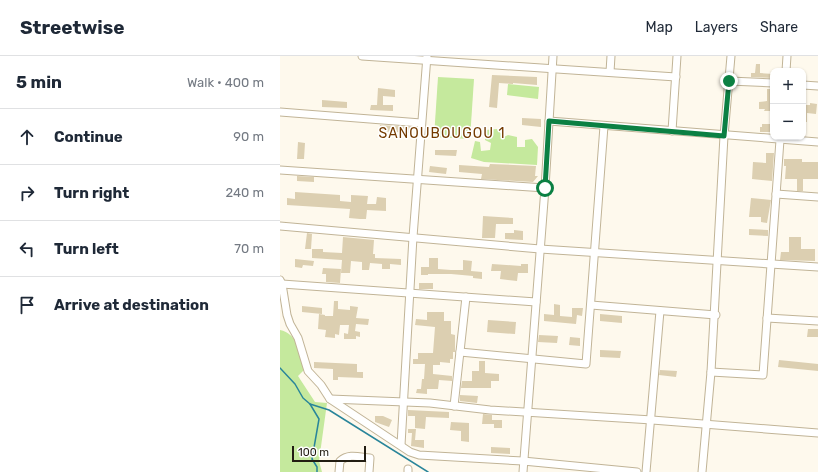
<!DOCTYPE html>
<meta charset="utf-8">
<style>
body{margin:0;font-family:Rubik,sans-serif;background:#f2f2f3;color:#1f2937}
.controls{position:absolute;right:12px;top:12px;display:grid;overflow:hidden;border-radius:8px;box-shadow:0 1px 3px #0004}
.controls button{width:36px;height:36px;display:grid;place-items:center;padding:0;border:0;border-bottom:1px solid #e0e1e3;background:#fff;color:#1f2937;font:20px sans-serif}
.scale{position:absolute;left:12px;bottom:10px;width:74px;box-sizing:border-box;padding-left:4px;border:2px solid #221d12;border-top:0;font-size:11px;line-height:14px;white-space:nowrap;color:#221d12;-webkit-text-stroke:3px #fff;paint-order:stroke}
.stop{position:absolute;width:12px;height:12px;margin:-9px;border:3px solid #0b8043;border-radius:50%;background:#fff}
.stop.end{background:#0b8043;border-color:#fff;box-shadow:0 1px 4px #0008}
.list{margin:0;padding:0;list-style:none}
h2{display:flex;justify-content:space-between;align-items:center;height:52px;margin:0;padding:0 16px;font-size:17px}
h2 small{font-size:13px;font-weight:400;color:#747a83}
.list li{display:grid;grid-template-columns:26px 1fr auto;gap:12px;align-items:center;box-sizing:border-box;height:56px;padding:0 16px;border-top:1px solid #e0e1e3}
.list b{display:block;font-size:15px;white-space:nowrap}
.list em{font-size:13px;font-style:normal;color:#747a83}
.icon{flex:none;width:22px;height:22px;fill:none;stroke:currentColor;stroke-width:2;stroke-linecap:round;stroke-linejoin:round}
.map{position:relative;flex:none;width:538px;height:416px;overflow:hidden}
header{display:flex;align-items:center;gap:24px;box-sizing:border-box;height:56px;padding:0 20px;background:#fff;border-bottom:1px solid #e0e1e3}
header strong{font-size:19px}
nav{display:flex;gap:22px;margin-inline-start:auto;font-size:14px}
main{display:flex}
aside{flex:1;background:#fff}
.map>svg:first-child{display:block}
.green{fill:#c5e99d}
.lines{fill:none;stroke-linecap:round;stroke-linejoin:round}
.stream{stroke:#29859a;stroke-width:1.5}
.building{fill:#dccfb1}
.minor-casing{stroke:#c1b497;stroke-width:9}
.minor{stroke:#fff;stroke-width:7}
.route{stroke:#0b8043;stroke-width:5}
.labels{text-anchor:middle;stroke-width:3;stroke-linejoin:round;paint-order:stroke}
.quarter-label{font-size:14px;letter-spacing:1px;fill:#733a01;stroke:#fff}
</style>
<header>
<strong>Streetwise</strong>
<nav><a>Map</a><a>Layers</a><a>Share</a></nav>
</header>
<main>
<aside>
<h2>5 min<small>Walk · 400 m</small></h2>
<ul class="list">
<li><svg class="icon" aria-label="ahead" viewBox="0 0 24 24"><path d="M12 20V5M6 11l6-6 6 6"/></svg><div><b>Continue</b></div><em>90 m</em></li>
<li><svg class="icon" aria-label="right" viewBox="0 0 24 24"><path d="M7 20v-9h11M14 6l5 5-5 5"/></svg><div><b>Turn right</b></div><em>240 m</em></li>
<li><svg class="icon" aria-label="left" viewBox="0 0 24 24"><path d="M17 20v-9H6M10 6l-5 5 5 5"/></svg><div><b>Turn left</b></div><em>70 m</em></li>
<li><svg class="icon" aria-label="arrive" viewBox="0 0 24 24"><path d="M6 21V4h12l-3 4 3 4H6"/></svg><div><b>Arrive at destination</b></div></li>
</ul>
</aside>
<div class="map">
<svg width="538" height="416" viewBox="0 0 538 416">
<rect width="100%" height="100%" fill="#fef9ed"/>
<!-- green -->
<g class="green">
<polygon points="158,21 194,23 190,83 154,81"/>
<polygon points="228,28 259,31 258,43 227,39"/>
<polygon points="217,73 224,81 228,79 237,81 237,91 245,91 245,84 252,83 258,91 257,109 204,106 191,102 195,85 200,86 201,95 210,94 211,87 205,84 205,74"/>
<path d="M0,274C17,277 21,298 26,312L18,320L35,346L47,347L39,405L42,416H0Z"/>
</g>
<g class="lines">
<!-- stream -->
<g class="stream">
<polyline points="0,312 15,328 23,342 30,348 39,363 32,403 37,411 37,416"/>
<polyline points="30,348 49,354 148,416"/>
</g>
</g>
<!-- building -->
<g class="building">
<polygon points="476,8 480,8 480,17 493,18 493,22 471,21 471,17 475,17"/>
<polygon points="212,19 257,21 257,29 233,27 233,28 219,27 217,52 209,51"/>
<polygon points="98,32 115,34 115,41 103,40 103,49 113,49 113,55 90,54 91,49 97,49"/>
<polygon points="487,33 493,33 493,54 491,54 491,55 484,55 485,53 479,53 479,46 487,45"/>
<polygon points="42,44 67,46 67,52 42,51"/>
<polygon points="530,47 537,48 536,58 527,57 527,66 523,66 523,49 530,49"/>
<polygon points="242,62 261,63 261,71 242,69"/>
<polygon points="482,68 493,68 493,76 480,76 480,71 482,71"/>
<polygon points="100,69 131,71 131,77 99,75"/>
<polygon points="18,86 25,87 24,103 17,103"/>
<polygon points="155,94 177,94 176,100 155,99"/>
<polygon points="486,97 494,97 492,125 472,123 473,106 486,107"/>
<polygon points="504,103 522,103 522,106 538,106 538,123 523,123 523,135 517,135 517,123 505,123 506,110 504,110"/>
<polygon points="210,108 256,110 255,120 258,120 253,126 201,123 202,118 179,116 179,109 209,111"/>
<polygon points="150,110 167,112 166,118 149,116"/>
<polygon points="17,120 34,121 34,126 17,125"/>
<polygon points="15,136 60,139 60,145 71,146 71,139 88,140 87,148 96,148 97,141 106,142 106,155 87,154 86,163 80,163 69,162 70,153 7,149 7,142 15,143"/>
<polygon points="471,142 491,144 487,167 481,166 481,161 469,161"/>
<polygon points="203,160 233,162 233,168 216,168 215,182 202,182"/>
<polygon points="469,173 488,174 488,180 469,179"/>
<polygon points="234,174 243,175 243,184 225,183 225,177 234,177"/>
<polygon points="27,177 32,178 31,193 25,193"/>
<polygon points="63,181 94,184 93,198 95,198 95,202 121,203 121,209 110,208 110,213 102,213 102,208 90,207 89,214 82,214 82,206 71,205 70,217 61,217 62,204 32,202 32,193 43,193 43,196 62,197"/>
<polygon points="509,181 521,181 521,193 535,193 535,205 500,204 501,196 509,196"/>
<polygon points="149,202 158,202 158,213 171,214 183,214 183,204 192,205 191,215 202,216 202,223 193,222 193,220 171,218 148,218 148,219 141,219 141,211 149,211"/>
<polygon points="15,203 34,205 33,210 23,209 22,212 15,211"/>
<polygon points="212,208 241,210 241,208 248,208 248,217 238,217 237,225 220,223 221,215 211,215"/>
<polygon points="43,212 61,213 60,227 46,226 46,218 42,218"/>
<rect x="139" y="227" width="14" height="6"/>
<polygon points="54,245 58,245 58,253 70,254 70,250 78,251 76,262 89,263 88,269 76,268 75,275 80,276 80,281 76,280 76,283 64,283 64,277 68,278 69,269 60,269 59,279 55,278 55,282 45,281 46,274 38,273 39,258 45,259 45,260 53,260"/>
<polygon points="274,248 280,249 280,260 292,261 292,252 303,252 302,260 297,259 296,268 264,265 264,258 274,259"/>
<polygon points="22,250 42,252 42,258 22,256"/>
<polygon points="147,256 164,256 164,265 171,265 171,278 175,279 175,296 173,296 173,303 170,303 170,307 160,306 160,309 153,309 153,318 172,320 172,325 159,324 158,333 147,333 147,338 136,337 137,333 141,333 142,323 144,323 145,308 133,308 133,303 138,303 138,297 153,297 155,271 135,269 136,263 147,264"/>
<polygon points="320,258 342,260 342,267 320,265"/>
<polygon points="208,264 236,266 235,278 207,276"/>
<polygon points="528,273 538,273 538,281 527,281"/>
<polygon points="259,279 278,280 277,287 258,286"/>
<polygon points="290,281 300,282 300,290 289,289"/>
<polygon points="320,294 341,295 340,302 320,301"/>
<polygon points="499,304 538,308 538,315 498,311"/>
<polygon points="199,305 205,305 205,317 219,318 219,325 211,325 211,332 181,332 182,325 192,325 192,315 199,315"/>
<polygon points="34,306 77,308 77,316 83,316 83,322 58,321 58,324 53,324 53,313 34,312"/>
<polygon points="380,314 397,315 396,321 379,319"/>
<polygon points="180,339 198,340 197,347 180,345"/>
<polygon points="128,354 169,356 169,362 146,361 145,373 135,372 135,360 128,360"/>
<polygon points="203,358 212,359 212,364 222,364 222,372 214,372 214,368 202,368"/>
<polygon points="95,360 103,360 112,364 109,371 95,366"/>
<polygon points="171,366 189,367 189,386 181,385 181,375 170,374"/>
<polygon points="128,373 136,373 135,384 144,384 144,392 131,390 132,377 128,377"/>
<polygon points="211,391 230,392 230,398 211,397"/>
</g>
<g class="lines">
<defs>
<g id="minor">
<polyline points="82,0 396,21"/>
<polyline points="506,15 507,0"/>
<polyline points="330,16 331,0"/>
<polyline points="449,25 493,27"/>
<polyline points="523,29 538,30"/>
<polyline points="0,56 141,67"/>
<polyline points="269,65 538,86"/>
<polyline points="392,75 397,0"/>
<polyline points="0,114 265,132"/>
<polyline points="496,138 538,141"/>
<polyline points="0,170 260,193 538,211"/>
<polyline points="0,224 2,228 7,259 10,268 18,282 28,315 41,329 50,343 130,396 139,399 243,405 357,416"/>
<polyline points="2,228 256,246"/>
<polyline points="311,249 436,259"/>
<polyline points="487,262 538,265"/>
<polyline points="180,296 306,308 324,70"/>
<polyline points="431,316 483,319 500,84"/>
<polyline points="50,343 150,347 210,354 372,364 538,377"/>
<polyline points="174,350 186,241"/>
<polyline points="121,389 133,181 147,0"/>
<path d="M59,416L60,405C69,397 79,401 90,402L89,416"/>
<polyline points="128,416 128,413"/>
<polyline points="243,416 265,132 273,0"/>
<polyline points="366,416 380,255"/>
<polyline points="422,416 431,316 444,80 451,0"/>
</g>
</defs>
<!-- minor casing -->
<use href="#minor" class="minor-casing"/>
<!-- minor -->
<use href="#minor" class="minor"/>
</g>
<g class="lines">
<!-- route -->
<polyline class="route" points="265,132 269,65 444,80 449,25"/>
</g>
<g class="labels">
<!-- quarter labels -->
<g class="quarter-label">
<text x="162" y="82">SANOUBOUGOU 1</text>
</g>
</g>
</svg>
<div class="controls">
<button>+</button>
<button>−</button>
</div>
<div class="scale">100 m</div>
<div class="stop" style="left:265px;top:132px"></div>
<div class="stop end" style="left:449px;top:25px"></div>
</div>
</main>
